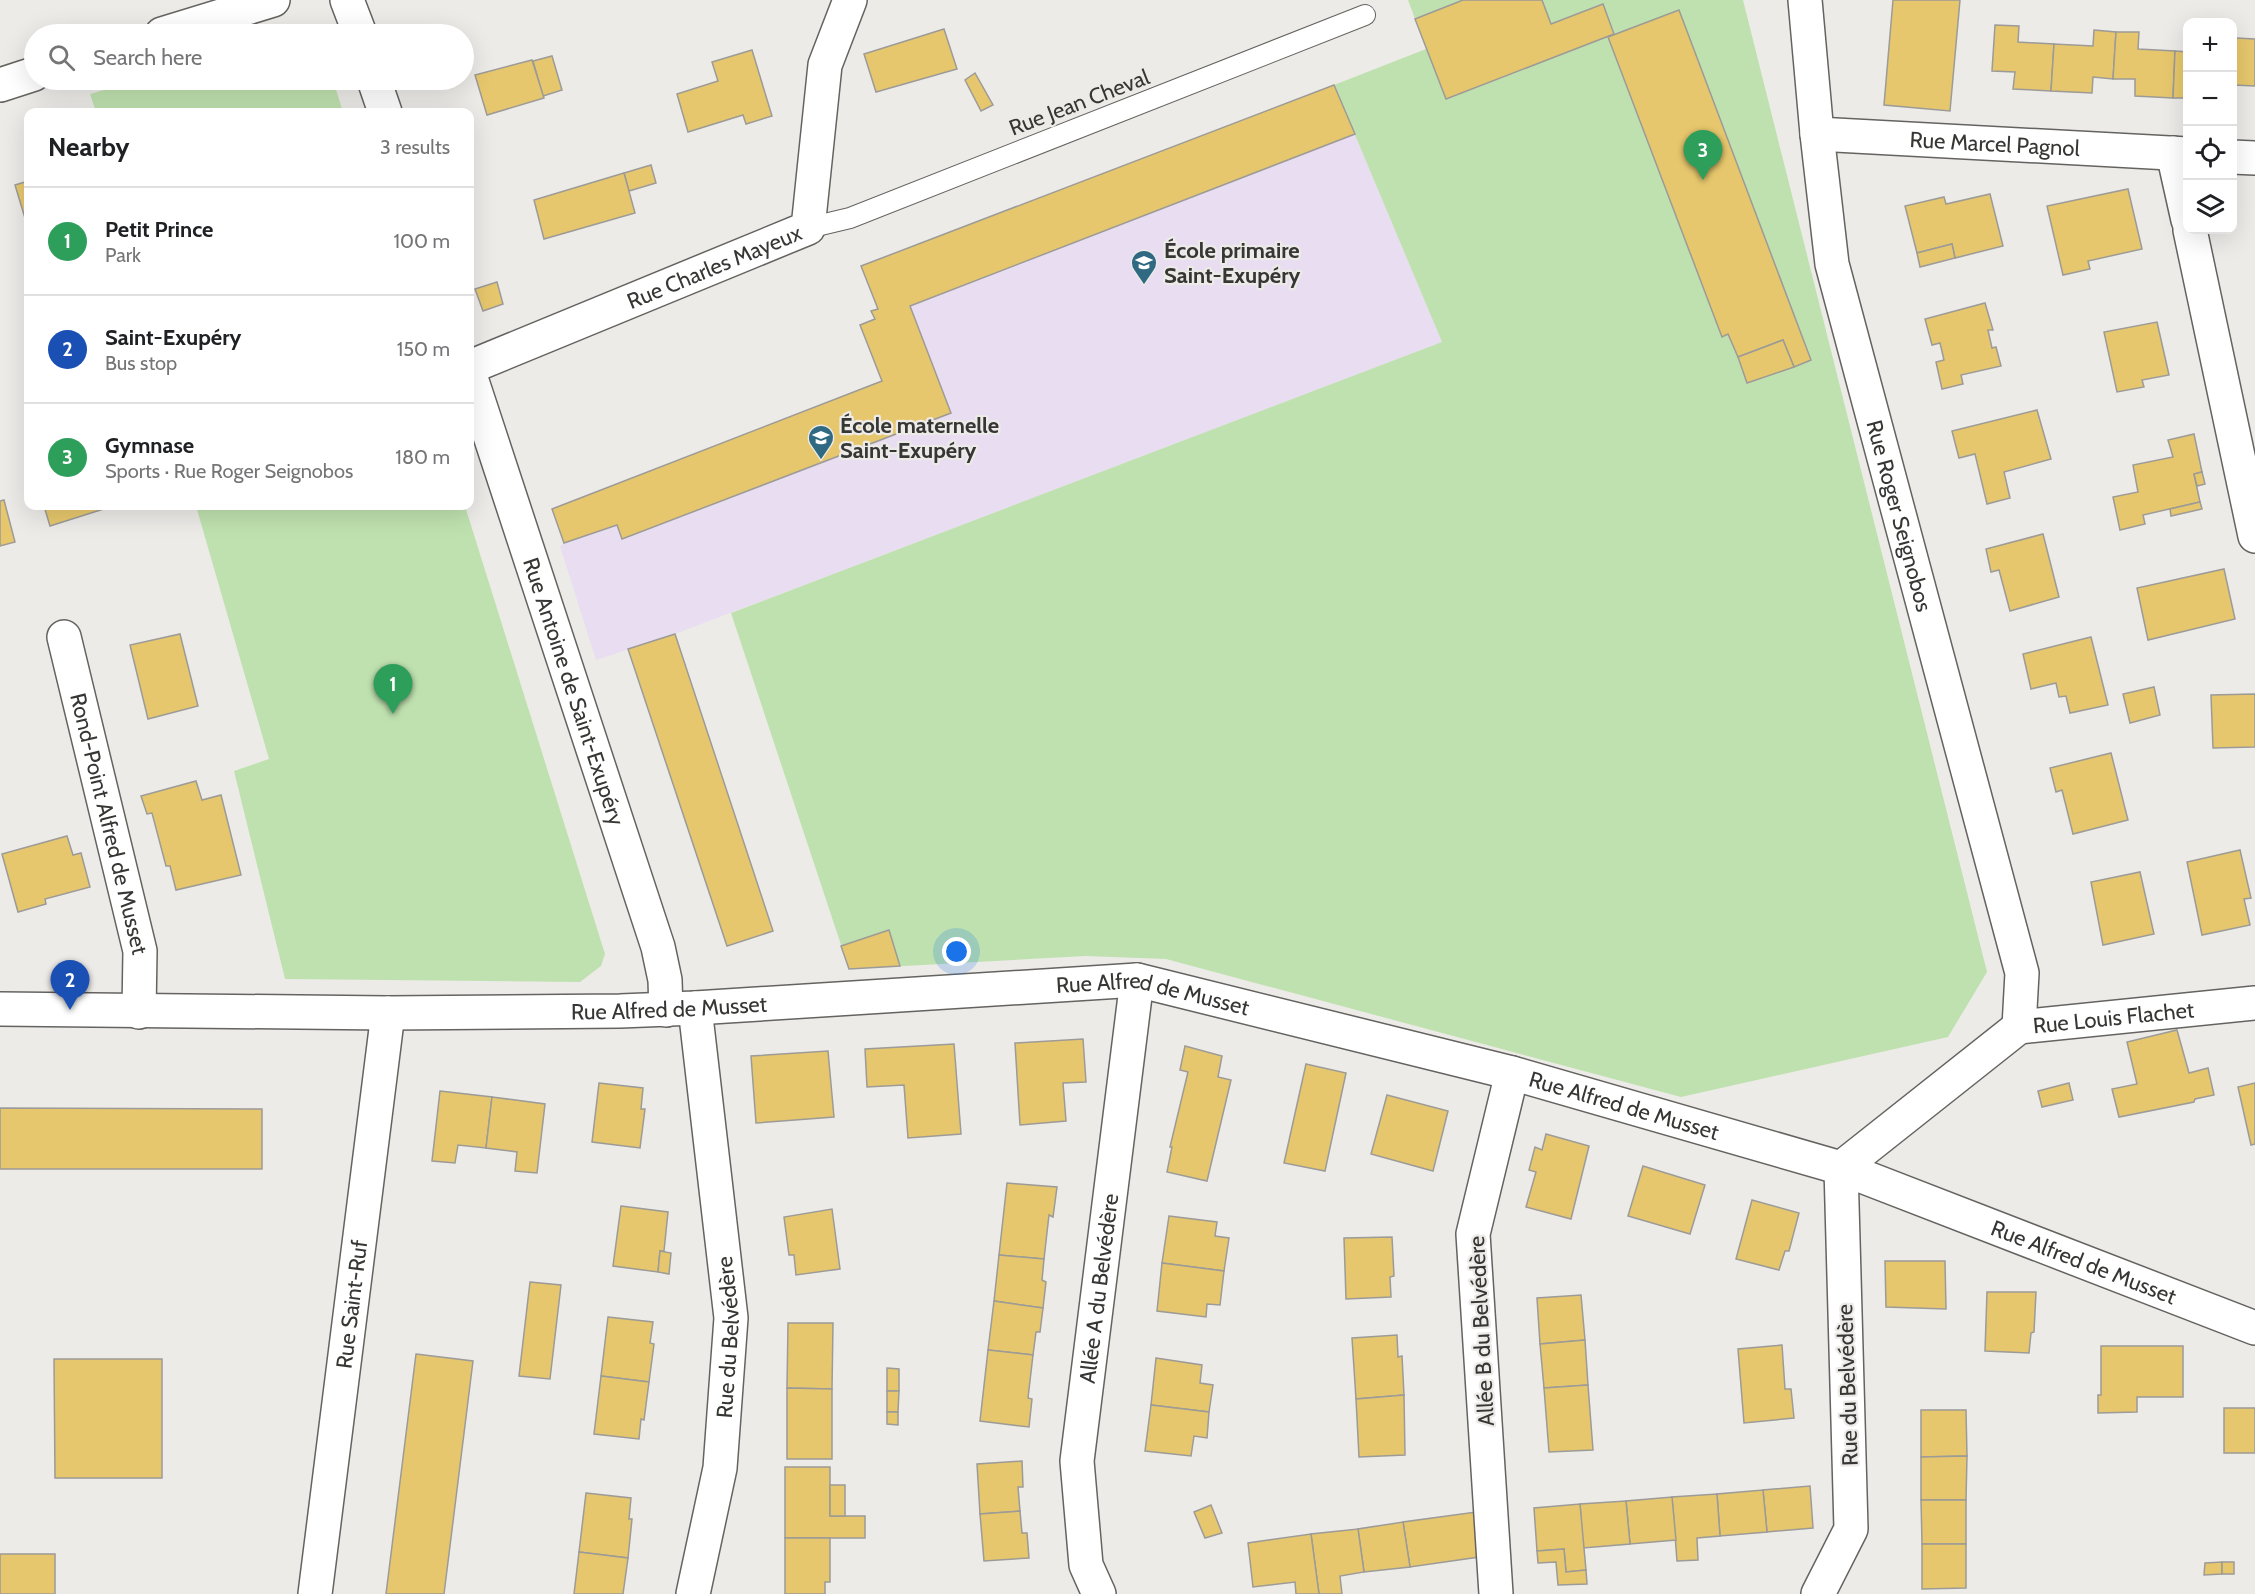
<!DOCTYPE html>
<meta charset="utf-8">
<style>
body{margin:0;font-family:Cabin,sans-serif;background:#f2f2f2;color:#202124}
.controls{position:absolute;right:18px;top:18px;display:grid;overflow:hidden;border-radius:12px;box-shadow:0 6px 24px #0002}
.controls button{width:54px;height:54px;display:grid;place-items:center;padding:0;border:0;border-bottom:2px solid #e0e0e0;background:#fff;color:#202124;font:30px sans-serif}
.you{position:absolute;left:957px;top:952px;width:21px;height:21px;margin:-15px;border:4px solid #fff;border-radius:50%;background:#1a73e8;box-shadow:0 0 0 9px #1a73e833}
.badge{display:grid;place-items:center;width:39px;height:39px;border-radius:50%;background:#7c3aed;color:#fff;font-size:20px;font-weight:700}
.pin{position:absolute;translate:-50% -50px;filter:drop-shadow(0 2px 3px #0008)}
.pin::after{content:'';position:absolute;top:32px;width:21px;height:18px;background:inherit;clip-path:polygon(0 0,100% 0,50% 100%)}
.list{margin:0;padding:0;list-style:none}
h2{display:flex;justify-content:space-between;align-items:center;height:78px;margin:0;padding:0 24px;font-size:26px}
h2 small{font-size:20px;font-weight:400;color:#757577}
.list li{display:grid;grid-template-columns:39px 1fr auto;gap:18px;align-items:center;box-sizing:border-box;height:108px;padding:0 24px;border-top:2px solid #e0e0e0}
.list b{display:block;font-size:22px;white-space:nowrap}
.list p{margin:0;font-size:20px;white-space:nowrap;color:#757577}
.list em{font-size:20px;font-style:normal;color:#757577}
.icon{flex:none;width:33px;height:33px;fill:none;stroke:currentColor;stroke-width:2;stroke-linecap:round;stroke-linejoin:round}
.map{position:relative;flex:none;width:2255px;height:1594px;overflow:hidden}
.search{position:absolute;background:#fff;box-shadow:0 6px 24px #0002;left:24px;top:24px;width:450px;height:66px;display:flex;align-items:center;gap:15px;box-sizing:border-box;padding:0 21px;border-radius:33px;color:#757577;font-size:22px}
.panel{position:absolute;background:#fff;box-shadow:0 6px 24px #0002;left:24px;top:108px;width:450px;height:402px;border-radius:12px}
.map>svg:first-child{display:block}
.education{fill:#e8ddf1}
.park{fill:#bfe1af}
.building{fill:#e7c76d;stroke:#9c9b97;stroke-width:1.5}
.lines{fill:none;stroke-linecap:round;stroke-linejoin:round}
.service-casing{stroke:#656360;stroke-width:22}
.minor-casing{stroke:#656360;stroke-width:36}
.service{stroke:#fff;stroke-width:20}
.minor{stroke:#fff;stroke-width:33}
.labels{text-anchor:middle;stroke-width:4.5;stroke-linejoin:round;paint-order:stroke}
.street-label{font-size:22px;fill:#363634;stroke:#edebe8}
.poi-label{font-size:22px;font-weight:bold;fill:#363634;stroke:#edebe8;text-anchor:start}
</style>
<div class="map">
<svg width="2255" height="1594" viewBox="0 0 2255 1594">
<rect width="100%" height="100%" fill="#edebe8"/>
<!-- education -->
<polygon class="education" points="1334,85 1442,342 675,634 596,660 560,546 564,543 552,509 881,381 860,325 875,319 871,311 878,309 861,266"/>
<!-- park -->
<g class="park">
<polygon points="1408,0 1743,0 1987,972 1948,1037 1681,1097 1166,959 1085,956 849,969 731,613 1442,342 1334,85 1426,49"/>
<polygon points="138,80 333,80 343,112 96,112 90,94"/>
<polygon points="196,506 465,506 605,954 601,966 580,982 285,979 234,771 269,759"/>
</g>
<!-- building -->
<g class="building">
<polygon points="1463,0 1542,0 1551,24 1603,4 1614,34 1446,99 1415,19"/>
<polygon points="1893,0 1960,0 1950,111 1884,105"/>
<polygon points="1679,10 1811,360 1794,367 1783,340 1738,357 1728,334 1722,337 1608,37"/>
<polygon points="1995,25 2019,26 2018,42 2054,44 2051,91 2013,89 2015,72 1992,71"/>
<polygon points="944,29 957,69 876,92 864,54"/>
<polygon points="2094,30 2116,32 2113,79 2093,77 2092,93 2051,91 2054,44 2093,46"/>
<polygon points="2116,32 2139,32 2138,49 2175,51 2173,98 2135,96 2135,79 2113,79"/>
<polygon points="2232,38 2236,38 2234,85 2232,85"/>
<polygon points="2236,38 2255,39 2255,86 2234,85"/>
<polygon points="752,50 772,116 746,124 743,115 688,132 677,94 718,81 712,62"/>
<polygon points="2175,51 2188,52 2188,98 2173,98"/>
<polygon points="552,56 562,90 543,96 533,61"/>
<polygon points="532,60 544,98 487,115 475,75"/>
<polygon points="975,73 993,105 981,111 965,80"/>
<polygon points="1334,85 1355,134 910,306 951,413 622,539 617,525 564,543 552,509 882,381 860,325 875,319 871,311 878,309 861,266"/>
<polygon points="651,165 656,183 629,191 624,173"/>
<polygon points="624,173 635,213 544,239 534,200"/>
<polygon points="28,181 28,228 15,185"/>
<polygon points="2128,189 2142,249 2088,261 2090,269 2063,275 2047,206"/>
<polygon points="1990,194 2003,246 1955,258 1952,244 1917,253 1905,206 1944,197 1946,204"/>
<polygon points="1952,244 1955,258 1920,267 1917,253"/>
<polygon points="497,282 503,304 483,311 475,289"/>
<polygon points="1985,303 1993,330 1988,330 1992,348 1996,347 2001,366 1961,375 1963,384 1942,389 1936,362 1944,360 1940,343 1932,345 1925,319"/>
<polygon points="2157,322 2169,375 2142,380 2144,387 2117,392 2104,332"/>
<polygon points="1783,340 1794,367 1747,383 1738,357"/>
<polygon points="2037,410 2051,459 2004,472 2010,498 1987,504 1975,454 1959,458 1952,431"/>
<polygon points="2194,434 2202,472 2194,474 2200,502 2143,515 2145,524 2120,530 2113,497 2138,492 2133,465 2173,457 2168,440"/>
<polygon points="2202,472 2205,484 2197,486 2194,474"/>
<polygon points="4,500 15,542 0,546 0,501"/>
<polygon points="2200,502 2202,509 2171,516 2170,509"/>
<polygon points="44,506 110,506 110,507 50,526"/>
<polygon points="2043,534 2059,597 2010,611 1999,570 1991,572 1986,549"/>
<polygon points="2224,569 2235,619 2148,640 2137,588"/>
<polygon points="180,634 198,706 148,719 130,645"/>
<polygon points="675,634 773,931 727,946 628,649"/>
<polygon points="2091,637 2108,705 2070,713 2066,696 2059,697 2056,683 2031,689 2023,654"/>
<polygon points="2154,687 2160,715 2130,723 2123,694"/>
<polygon points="2255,694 2255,747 2213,748 2211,695"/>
<polygon points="2111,753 2128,820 2073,834 2062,790 2056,792 2050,768"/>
<polygon points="196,781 202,800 221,795 241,875 176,890 170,866 166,866 152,813 147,814 141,796"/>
<polygon points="67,836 73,855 81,853 90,887 45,899 46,904 18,912 2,854"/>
<polygon points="2240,850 2251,898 2244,899 2250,925 2202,935 2187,862"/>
<polygon points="2140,872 2154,934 2103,945 2091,882"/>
<polygon points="889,930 900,966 849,969 841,946"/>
<polygon points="2177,1030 2189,1073 2208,1068 2214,1095 2195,1099 2194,1102 2119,1117 2112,1089 2137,1084 2127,1042"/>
<polygon points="1083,1039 1086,1082 1063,1083 1066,1121 1020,1125 1015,1043"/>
<polygon points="954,1044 961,1134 908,1138 904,1085 867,1087 865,1049"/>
<polygon points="1185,1046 1222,1056 1218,1077 1231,1080 1207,1181 1167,1172 1172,1147 1170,1147 1188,1072 1180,1070"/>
<polygon points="828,1051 834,1117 756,1123 751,1056"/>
<polygon points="1306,1064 1346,1073 1325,1171 1284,1163"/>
<polygon points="599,1083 643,1088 641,1109 645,1109 640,1148 592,1142"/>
<polygon points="2069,1083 2073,1100 2042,1107 2038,1091"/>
<polygon points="2255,1083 2255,1144 2251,1145 2238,1087"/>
<polygon points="440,1091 492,1097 486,1148 458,1145 455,1163 432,1161"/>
<polygon points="1387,1095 1448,1111 1433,1171 1371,1154"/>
<polygon points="492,1097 545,1104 537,1173 515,1171 517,1152 486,1148"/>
<polygon points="0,1108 262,1109 262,1169 0,1169"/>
<polygon points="1546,1134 1589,1146 1571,1219 1526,1207 1536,1172 1529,1170 1535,1147 1542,1150"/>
<polygon points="1643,1166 1705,1185 1690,1234 1628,1216"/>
<polygon points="1007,1183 1057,1187 1053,1217 1049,1215 1044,1259 999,1255"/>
<polygon points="1752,1200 1799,1213 1789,1251 1785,1251 1779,1270 1736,1259"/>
<polygon points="621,1206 668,1212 664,1251 660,1251 658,1272 613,1266"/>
<polygon points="832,1209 840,1269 796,1275 794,1255 789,1255 784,1217"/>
<polygon points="1169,1216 1217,1222 1215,1236 1229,1238 1224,1271 1162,1263"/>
<polygon points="1392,1237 1394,1276 1390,1277 1391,1297 1346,1299 1344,1238"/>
<polygon points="660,1251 671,1253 669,1274 658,1272"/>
<polygon points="999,1255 1044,1259 1042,1280 1046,1282 1043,1308 994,1301"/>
<polygon points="1885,1261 1945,1261 1946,1309 1886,1307"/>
<polygon points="1162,1263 1224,1271 1220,1305 1207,1304 1206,1317 1157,1311"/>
<polygon points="530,1282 561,1285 550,1379 519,1376"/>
<polygon points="1987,1292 2036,1292 2034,1332 2031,1333 2029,1353 1985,1351"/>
<polygon points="1581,1295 1585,1340 1540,1344 1537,1298"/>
<polygon points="994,1301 1043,1308 1040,1332 1036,1332 1033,1355 988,1350"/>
<polygon points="608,1317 653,1322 650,1343 654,1344 649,1382 601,1376"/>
<polygon points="788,1323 833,1323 832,1389 787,1388"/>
<polygon points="1397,1335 1398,1357 1402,1356 1404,1395 1356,1399 1352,1338"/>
<polygon points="1585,1340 1588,1385 1544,1388 1540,1344"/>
<polygon points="1782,1345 1785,1389 1791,1389 1794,1418 1744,1423 1738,1349"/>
<polygon points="2101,1346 2183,1346 2183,1397 2137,1397 2137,1412 2098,1413 2098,1395 2101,1395"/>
<polygon points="988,1350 1033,1355 1028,1398 1032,1399 1029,1427 980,1421"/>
<polygon points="416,1354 473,1361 444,1594 386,1594"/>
<polygon points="1156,1358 1202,1365 1200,1383 1213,1385 1209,1412 1151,1405"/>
<polygon points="54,1359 162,1359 162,1478 55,1478"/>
<polygon points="887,1368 899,1369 899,1391 887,1391"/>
<polygon points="601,1376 649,1382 644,1420 641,1419 639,1439 594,1434"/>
<polygon points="1588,1385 1593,1450 1549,1452 1544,1388"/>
<polygon points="787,1388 832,1389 832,1459 787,1459"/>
<polygon points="887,1391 899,1391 898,1412 887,1412"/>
<polygon points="1404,1395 1405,1455 1359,1457 1356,1399"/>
<polygon points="1151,1405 1209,1412 1207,1438 1194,1436 1191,1456 1145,1451"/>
<rect x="2224" y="1408" width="31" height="45"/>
<polygon points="1921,1410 1966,1410 1967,1456 1921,1457"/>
<polygon points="887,1412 898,1412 898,1425 887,1424"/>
<polygon points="1967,1456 1966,1500 1921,1500 1921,1457"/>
<polygon points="1022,1461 1023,1487 1018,1487 1020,1511 980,1514 977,1464"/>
<polygon points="785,1467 830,1467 830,1516 865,1516 865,1538 785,1538"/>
<rect x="830" y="1485" width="15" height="31"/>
<polygon points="1810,1486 1813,1528 1767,1532 1763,1490"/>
<polygon points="1763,1490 1767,1532 1720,1536 1717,1494"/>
<polygon points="586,1493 631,1498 629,1519 632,1519 628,1558 579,1552"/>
<polygon points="1717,1494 1720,1536 1697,1538 1698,1560 1677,1561 1672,1497"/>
<polygon points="1672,1497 1676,1540 1630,1544 1626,1501"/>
<polygon points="1921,1500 1966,1500 1966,1544 1922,1544"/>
<polygon points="1626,1501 1630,1544 1583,1548 1580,1504"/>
<polygon points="1580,1504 1586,1570 1566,1572 1564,1549 1537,1551 1534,1508"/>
<polygon points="1211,1505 1222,1533 1205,1538 1194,1512"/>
<polygon points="1020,1511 1022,1533 1027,1533 1029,1558 984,1561 980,1514"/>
<polygon points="1476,1512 1479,1557 1410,1567 1403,1522"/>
<polygon points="1403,1522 1410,1567 1364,1572 1358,1529"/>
<polygon points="1358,1529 1364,1572 1340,1576 1342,1594 1319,1594 1311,1534"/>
<polygon points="1311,1534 1319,1594 1296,1594 1295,1582 1253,1587 1248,1543"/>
<polygon points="785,1538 830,1538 830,1582 825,1582 825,1594 785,1594"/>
<polygon points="1922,1544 1966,1544 1966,1588 1922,1589"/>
<polygon points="1564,1549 1566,1572 1586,1570 1587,1584 1558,1585 1556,1562 1538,1563 1537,1551"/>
<polygon points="579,1552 628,1558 623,1594 574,1594"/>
<rect x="0" y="1554" width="55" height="40"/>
<polygon points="2222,1562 2222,1574 2204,1575 2205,1563"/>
<rect x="2222" y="1562" width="12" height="12"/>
</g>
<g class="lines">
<defs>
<polyline id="service" points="808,228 850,218 1365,15"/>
<g id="minor">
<polyline points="347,0 360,34"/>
<path id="s1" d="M1805,0L1817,134L1832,264L2022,973L2019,1027"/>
<polyline points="162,34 273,0"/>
<polyline points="374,80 385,112"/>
<polyline points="0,85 34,74"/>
<path id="s2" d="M1817,134L2188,154"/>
<polyline points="2173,153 2188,220"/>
<polyline points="2232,157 2255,158"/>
<polyline points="2190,230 2255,536"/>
<path id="s3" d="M470,367L808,228L825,65L850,0"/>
<path id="s4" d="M470,375L658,947L665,980L666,1010"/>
<path id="s5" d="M64,637L140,951L139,1012"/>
<path id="s6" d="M0,1009L388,1013L620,1011L695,1008L1137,980L1512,1073L1841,1168L2255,1328"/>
<path id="s7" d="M315,1594L388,1013"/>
<path id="s8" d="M693,1594L720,1468L731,1318L695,1008"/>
<path id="s9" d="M1099,1594L1086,1565L1077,1461L1137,980"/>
<polyline points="1496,1594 1473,1234 1512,1073"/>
<path id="s10" d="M1818,1594L1851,1529L1841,1168L2019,1027L2255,1003"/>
</g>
</defs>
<!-- service casing -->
<use href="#service" class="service-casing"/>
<!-- minor casing -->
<use href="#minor" class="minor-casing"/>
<!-- service -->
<use href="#service" class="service"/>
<!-- minor -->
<use href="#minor" class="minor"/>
</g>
<!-- icons -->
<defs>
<symbol id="school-pin" viewBox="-11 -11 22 30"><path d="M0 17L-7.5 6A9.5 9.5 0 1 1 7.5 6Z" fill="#2f6a82" stroke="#edebe8"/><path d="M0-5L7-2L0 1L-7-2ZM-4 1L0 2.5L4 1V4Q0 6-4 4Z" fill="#fff"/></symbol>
</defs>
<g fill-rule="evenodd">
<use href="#school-pin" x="1129" y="248" width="30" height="40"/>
<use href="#school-pin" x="806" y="423" width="30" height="40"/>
</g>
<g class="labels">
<!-- street labels -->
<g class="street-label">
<text transform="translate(1079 102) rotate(-21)" y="8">Rue Jean Cheval</text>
<text dy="8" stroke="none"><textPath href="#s2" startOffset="178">Rue Marcel Pagnol</textPath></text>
<text dy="8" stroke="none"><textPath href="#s3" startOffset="264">Rue Charles Mayeux</textPath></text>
<text dy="8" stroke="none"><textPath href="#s1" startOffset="526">Rue Roger Seignobos</textPath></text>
<text dy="8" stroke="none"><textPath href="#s4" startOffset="333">Rue Antoine de Saint-Exupéry</textPath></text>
<text dy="8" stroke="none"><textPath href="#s5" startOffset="192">Rond-Point Alfred de Musset</textPath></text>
<text dy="8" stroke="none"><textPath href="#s6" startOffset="1155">Rue Alfred de Musset</textPath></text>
<text dy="8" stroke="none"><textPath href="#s6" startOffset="669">Rue Alfred de Musset</textPath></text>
<text dy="8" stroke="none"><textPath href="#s10" startOffset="756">Rue Louis Flachet</textPath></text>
<text dy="8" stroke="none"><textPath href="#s6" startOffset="1641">Rue Alfred de Musset</textPath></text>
<text dy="8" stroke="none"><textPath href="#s6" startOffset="2127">Rue Alfred de Musset</textPath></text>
<text dy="8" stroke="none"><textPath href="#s9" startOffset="310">Allée A du Belvédère</textPath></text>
<text dy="8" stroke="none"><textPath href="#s7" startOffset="292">Rue Saint-Ruf</textPath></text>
<text transform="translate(1481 1331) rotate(-93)" y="8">Allée B du Belvédère</text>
<text dy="8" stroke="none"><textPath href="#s8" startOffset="260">Rue du Belvédère</textPath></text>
<text transform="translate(1847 1385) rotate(-92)" y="8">Rue du Belvédère</text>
</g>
<!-- poi labels -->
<g class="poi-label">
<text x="1164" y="258">École primaire<tspan x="1164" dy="25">Saint-Exupéry</tspan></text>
<text x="840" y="433">École maternelle<tspan x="840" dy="25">Saint-Exupéry</tspan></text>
</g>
</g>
</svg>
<div class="controls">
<button>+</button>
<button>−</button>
<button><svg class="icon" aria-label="locate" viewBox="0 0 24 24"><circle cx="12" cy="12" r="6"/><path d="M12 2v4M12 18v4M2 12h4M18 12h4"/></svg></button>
<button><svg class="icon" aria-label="layers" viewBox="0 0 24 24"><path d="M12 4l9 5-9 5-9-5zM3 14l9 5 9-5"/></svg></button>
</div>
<div class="you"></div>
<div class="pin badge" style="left:393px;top:714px;background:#2e9e5b">1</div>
<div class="pin badge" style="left:70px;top:1010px;background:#1a4fb4">2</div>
<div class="pin badge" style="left:1703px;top:180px;background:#2e9e5b">3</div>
<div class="search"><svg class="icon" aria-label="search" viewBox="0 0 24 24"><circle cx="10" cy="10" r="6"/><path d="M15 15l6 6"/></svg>Search here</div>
<section class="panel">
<h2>Nearby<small>3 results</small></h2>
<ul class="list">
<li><span class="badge" style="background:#2e9e5b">1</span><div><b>Petit Prince</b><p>Park</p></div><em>100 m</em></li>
<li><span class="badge" style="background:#1a4fb4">2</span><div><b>Saint-Exupéry</b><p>Bus stop</p></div><em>150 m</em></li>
<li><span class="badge" style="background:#2e9e5b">3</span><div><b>Gymnase</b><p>Sports · Rue Roger Seignobos</p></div><em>180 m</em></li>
</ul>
</section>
</div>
